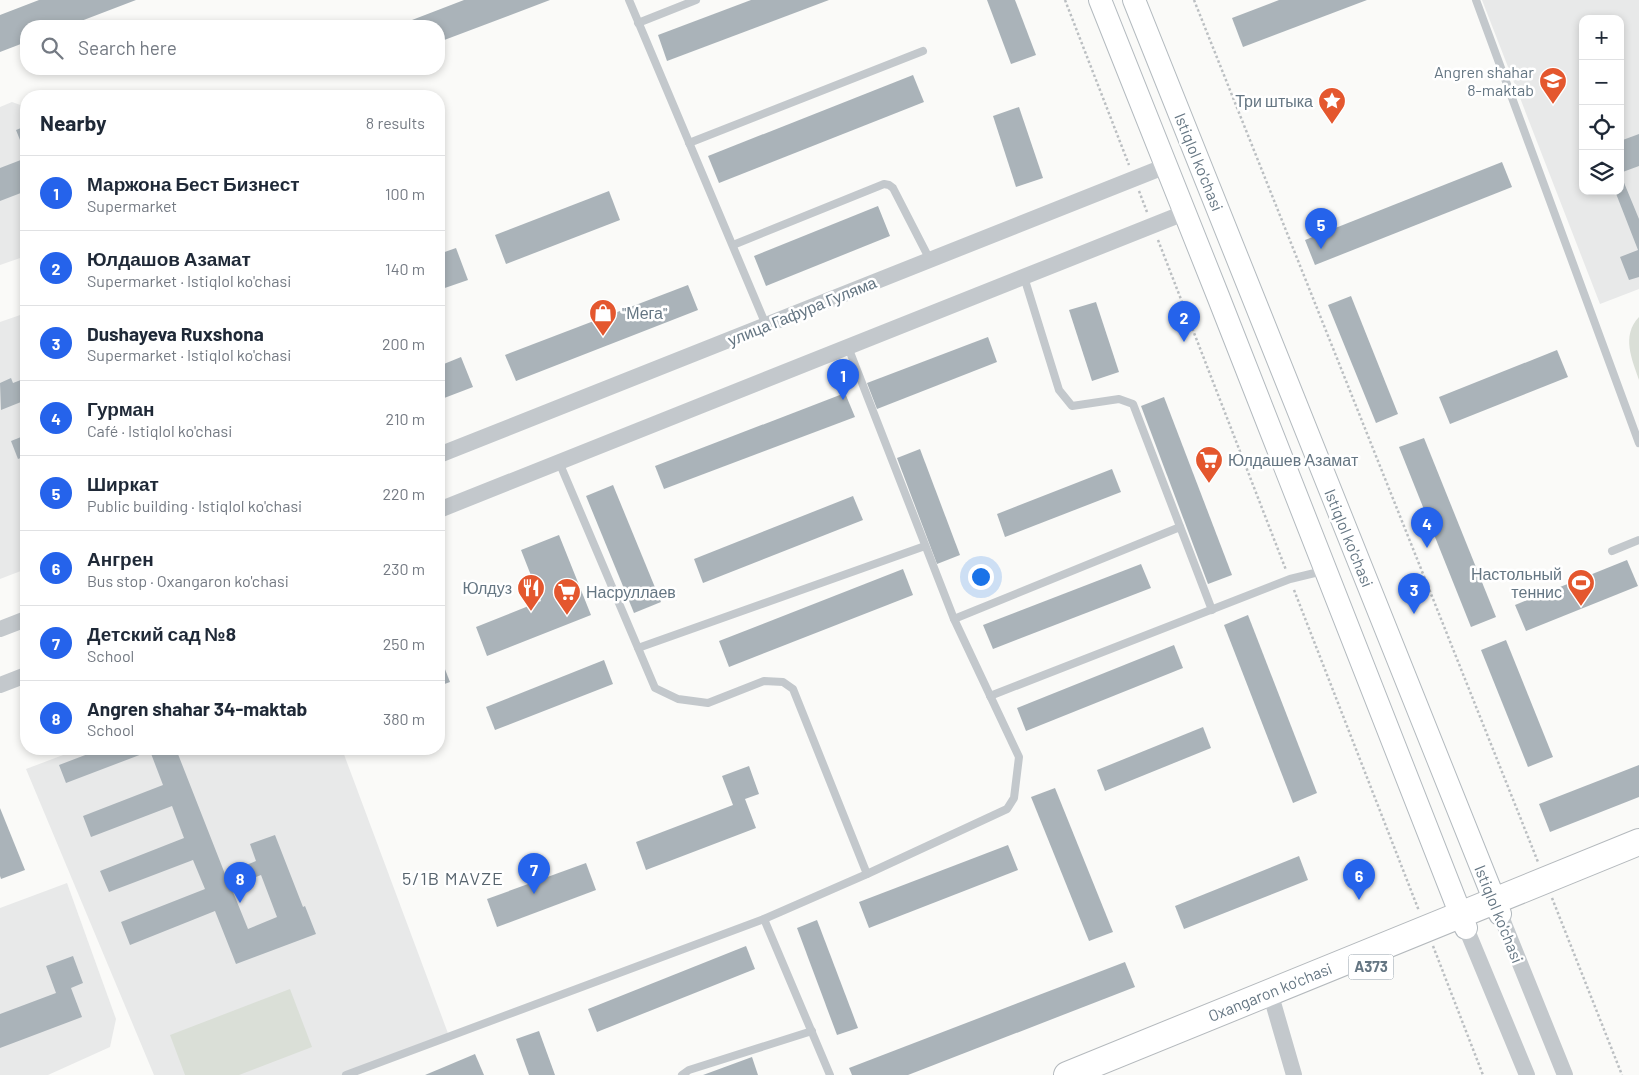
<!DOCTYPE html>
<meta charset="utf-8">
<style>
body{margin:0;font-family:Barlow,sans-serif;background:#f6f6f7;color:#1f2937}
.controls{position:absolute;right:15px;top:15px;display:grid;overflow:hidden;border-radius:10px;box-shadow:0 2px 8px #0003}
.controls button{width:45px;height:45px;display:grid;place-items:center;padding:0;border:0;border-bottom:1px solid #e0e1e3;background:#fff;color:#1f2937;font:25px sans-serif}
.you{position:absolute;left:980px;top:576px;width:18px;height:18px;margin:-12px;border:4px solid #fff;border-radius:50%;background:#1a73e8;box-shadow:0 0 0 8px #1a73e833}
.badge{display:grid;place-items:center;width:32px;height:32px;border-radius:50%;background:#2563eb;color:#fff;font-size:16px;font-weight:700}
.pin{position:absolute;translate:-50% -41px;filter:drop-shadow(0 1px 2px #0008)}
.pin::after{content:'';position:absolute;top:26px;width:18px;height:15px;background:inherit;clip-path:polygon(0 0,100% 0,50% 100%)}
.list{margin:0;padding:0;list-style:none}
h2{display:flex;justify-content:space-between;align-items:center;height:65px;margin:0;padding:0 20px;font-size:21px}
h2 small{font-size:16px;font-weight:400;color:#747a83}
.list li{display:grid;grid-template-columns:32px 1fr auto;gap:15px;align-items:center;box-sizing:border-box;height:75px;padding:0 20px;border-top:1px solid #e0e1e3}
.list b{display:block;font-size:19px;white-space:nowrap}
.list p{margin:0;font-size:16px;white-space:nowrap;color:#747a83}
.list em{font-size:16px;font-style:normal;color:#747a83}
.icon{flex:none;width:28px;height:28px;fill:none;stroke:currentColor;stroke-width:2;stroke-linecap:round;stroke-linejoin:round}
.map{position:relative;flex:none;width:1639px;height:1075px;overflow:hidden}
.search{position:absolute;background:#fff;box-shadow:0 2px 8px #0003;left:20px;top:20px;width:425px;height:55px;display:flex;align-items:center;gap:12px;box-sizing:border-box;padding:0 18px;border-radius:20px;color:#747a83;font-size:19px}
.panel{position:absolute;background:#fff;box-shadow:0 2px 8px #0003;left:20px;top:90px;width:425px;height:665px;border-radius:20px}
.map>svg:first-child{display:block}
.built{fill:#e8e9e9;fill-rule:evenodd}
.green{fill:#dadfd7}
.building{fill:#aab3b9;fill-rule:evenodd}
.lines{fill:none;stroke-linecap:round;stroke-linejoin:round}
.secondary-casing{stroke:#b3babf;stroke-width:24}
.trunk-casing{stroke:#b4b9bd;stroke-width:28}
.path{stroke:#bbbfc2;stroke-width:2.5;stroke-dasharray:2.5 2.5;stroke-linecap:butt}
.service{stroke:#c3c8cc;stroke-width:8}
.minor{stroke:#c3c8cc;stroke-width:16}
.secondary{stroke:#fff;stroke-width:22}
.trunk{stroke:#fff;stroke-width:26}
.labels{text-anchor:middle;stroke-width:5;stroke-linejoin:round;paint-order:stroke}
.shield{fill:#fff;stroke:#939fa8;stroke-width:1}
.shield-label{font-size:15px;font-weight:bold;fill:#657683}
.poi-label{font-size:16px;fill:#657683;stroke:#fff;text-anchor:end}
.street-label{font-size:16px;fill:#657683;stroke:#fff}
.neighbourhood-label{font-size:18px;letter-spacing:1px;fill:#57646e;stroke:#fff}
</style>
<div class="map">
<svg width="1639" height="1075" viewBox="0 0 1639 1075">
<rect width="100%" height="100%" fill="#fafaf8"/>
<!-- built -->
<g class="built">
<path d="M1482,0H1639V289L1600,304ZM1583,19H1620V191H1583Z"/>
<polygon points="12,102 26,107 26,256 0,265 0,107"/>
<polygon points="26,313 26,569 0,579 0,322"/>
<polygon points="79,749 342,749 449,1036 347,1075 154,1075 26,769"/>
<polygon points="67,883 116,1019 110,1047 48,1075 0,1075 0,908"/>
</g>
<!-- green -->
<g class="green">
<path d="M1639,317V380C1632,359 1621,336 1639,317Z"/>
<polygon points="290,989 312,1047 239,1075 185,1075 170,1035"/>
</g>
<!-- building -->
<g class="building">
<polygon points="39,0 136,0 68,26 26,26 26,42 0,52 0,15"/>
<polygon points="464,0 550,0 439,42 439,26 399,26 399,25"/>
<polygon points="751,0 829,0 667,61 658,35"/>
<polygon points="987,0 1015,0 1036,55 1011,64"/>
<polygon points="1279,0 1367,0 1243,47 1232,18"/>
<polygon points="913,75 924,102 719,183 708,156"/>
<polygon points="1019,107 1043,178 1016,187 993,116"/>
<polygon points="26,126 26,155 16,130"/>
<polygon points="1639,134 1639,166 1620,173 1639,219 1639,277 1629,280 1620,257 1638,250 1615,191 1620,191 1620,141"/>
<polygon points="26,158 26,191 0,201 0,168"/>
<polygon points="1502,162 1512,187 1315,265 1305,240"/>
<polygon points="609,191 620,220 506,264 495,235"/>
<polygon points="878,206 890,236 766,286 754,256"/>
<polygon points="456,248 468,280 439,290 439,254"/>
<polygon points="688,285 698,310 516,381 505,355"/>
<polygon points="1351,296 1398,414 1376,423 1328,305"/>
<polygon points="1096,302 1119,372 1092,381 1069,310"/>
<polygon points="988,337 997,362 877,409 867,383"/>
<polygon points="1557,350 1568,377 1450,424 1439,397"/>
<polygon points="461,357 473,387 439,400 439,366"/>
<polygon points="11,378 13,383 26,378 26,400 1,410 0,383"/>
<polygon points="845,393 855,417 664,489 655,466"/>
<polygon points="1164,397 1232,575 1208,584 1141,406"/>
<polygon points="26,435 26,456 18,459 11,441"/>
<polygon points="1424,438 1496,617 1471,627 1399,447"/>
<polygon points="920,449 960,555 937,564 897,458"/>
<polygon points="1112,469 1121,492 1005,537 997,514"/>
<polygon points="613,485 661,602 634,613 586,496"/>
<polygon points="853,496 863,520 703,583 694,559"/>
<polygon points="559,535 591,615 487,656 476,627 541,601 521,550"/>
<polygon points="1627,560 1638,586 1526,631 1515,605"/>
<polygon points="1141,564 1151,588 993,649 983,625"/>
<polygon points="903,569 913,595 729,667 719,641"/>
<polygon points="1248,615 1317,793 1293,803 1224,625"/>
<polygon points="1506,640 1553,757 1528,767 1481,650"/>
<polygon points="1174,645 1183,668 1026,731 1017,708"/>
<polygon points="441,659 450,682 439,686 439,660"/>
<polygon points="604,660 613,684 495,730 486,707"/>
<polygon points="1203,727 1211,748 1105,791 1097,770"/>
<path d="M101,749H176L225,874L256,861L250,844L275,835L303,907L305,906L316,934L236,964L215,911L130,945L121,922L205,889L193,860L109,892L100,871L184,838L172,806L91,837L83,816L163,785L150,751L66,783L59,765ZM261,875L277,917L248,929L231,887Z"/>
<polygon points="1639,765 1639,797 1550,832 1539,804"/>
<polygon points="749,766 759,794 745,799 756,828 646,870 636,842 733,805 722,776"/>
<polygon points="1055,788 1113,932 1089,941 1031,797"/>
<polygon points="0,808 25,870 1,879 0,876"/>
<polygon points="1008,845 1018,870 869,928 859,902"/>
<polygon points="1299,856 1308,880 1184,929 1175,906"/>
<polygon points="586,863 596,890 497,927 487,899"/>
<polygon points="817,920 858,1028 837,1035 797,928"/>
<polygon points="746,946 755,969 597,1032 588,1009"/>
<polygon points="73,956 83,983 71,988 82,1017 0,1048 0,1014 56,993 46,966"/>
<polygon points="1125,962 1135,987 908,1075 852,1075 849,1068"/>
<polygon points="539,1031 555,1075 529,1075 516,1039"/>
<polygon points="475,1054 484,1075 425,1075"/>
<polygon points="752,1057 758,1075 703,1075"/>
</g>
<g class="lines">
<defs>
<g id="secondary">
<polyline points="1100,0 1218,296 1466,928"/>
<polyline points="1134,0 1500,914"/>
</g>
<polyline id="trunk" points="1067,1075 1639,842"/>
</defs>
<!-- secondary casing -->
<use href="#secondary" class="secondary-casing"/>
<!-- trunk casing -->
<use href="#trunk" class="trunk-casing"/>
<!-- path -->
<g class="path">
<polyline points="1065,0 1129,165"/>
<polyline points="1194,0 1538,862"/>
<polyline points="1139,191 1147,212"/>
<polyline points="1158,240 1286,570"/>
<polyline points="1294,590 1419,911"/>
<polyline points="1552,898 1622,1075"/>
<polyline points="1433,946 1483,1075"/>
</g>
<!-- service -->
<g class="service">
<polyline points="629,0 766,325"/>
<polyline points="1476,0 1639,443"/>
<polyline points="638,23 696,0"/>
<polyline points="689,143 923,51"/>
<polyline points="733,245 884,184 889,185 893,188 930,260"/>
<polyline points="1024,277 1059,390 1072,406 1119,399 1133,404 1212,610"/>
<polyline points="559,462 655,688 678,699 708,703 764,681 783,682 793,689 867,874"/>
<polyline points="1612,551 1639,540"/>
<polyline points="954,619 1180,527"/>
<polyline points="638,648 925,546"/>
<polyline points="990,696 1290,579 1323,571"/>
<polyline points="764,919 830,1075"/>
<polyline points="346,1075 764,919 867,874 1007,809 1014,798 1019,757 954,619 848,347"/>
<polyline points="682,1075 689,1070 812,1031"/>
</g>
<!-- minor -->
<g class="minor">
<polyline points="439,455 1166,166"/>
<polyline points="439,510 1184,213"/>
<polyline points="0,629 26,619"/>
<polyline points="0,685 26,675"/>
<polyline points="1500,914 1565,1075"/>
<polyline points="1466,928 1527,1075"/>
<polyline points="1274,1006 1294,1075"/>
</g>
<!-- secondary -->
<use href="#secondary" class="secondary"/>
<!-- trunk -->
<use href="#trunk" class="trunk"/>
</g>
<!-- icons -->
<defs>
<symbol id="school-pin" viewBox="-11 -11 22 30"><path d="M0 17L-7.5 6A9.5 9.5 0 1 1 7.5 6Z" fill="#e4572e" stroke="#fff"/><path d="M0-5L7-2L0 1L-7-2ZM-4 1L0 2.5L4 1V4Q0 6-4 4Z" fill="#fff"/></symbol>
<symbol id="sight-pin" viewBox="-11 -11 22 30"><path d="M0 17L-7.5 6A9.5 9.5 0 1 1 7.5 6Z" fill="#e4572e" stroke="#fff"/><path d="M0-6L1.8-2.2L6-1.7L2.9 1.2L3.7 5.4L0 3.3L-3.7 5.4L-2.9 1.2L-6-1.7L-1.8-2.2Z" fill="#fff"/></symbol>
<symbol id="shop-pin" viewBox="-11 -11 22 30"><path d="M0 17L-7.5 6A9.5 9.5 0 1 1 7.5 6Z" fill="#e4572e" stroke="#fff"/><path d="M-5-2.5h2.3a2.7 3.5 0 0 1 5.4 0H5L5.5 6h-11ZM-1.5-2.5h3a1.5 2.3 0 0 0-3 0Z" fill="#fff"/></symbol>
<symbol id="supermarket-pin" viewBox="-11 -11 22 30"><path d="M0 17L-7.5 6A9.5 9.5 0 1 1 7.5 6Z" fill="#e4572e" stroke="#fff"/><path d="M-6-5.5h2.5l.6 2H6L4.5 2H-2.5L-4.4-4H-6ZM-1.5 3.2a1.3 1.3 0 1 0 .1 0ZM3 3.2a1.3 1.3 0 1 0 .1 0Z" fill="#fff"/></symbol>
<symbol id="stadium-pin" viewBox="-11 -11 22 30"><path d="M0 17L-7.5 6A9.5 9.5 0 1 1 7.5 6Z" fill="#e4572e" stroke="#fff"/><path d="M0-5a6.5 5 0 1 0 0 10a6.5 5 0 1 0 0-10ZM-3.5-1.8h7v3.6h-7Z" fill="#fff"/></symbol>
<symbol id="restaurant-pin" viewBox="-11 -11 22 30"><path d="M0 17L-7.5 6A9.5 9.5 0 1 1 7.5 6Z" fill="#e4572e" stroke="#fff"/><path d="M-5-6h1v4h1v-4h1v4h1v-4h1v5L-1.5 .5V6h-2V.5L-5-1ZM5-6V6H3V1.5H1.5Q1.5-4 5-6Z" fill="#fff"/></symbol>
</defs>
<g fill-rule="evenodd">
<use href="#school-pin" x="1537" y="65" width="32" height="43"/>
<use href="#sight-pin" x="1316" y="85" width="32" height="43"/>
<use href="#shop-pin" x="587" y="297" width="32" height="43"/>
<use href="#supermarket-pin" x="1193" y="444" width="32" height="43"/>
<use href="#stadium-pin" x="1565" y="567" width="32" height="43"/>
<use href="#restaurant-pin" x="515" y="572" width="32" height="43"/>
<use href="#supermarket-pin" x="551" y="576" width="32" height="43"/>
</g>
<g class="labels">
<!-- shield labels -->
<rect class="shield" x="1348.5" y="954.5" width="45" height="25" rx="4"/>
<g class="shield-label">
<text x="1371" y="972">A373</text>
</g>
<!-- poi labels -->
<g class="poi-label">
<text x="1534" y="78">Angren shahar<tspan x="1534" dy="18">8-maktab</tspan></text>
<text x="1313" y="107">Три штыка</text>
<text x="622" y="319" text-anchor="start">"Мега"</text>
<text x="1228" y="466" text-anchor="start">Юлдашев Азамат</text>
<text x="1562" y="580">Настольный<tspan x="1562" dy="18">теннис</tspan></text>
<text x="512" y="594">Юлдуз</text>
<text x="586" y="598" text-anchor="start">Насруллаев</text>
</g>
<!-- street labels -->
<g class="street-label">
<text transform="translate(1199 162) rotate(68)" y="6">Istiqlol ko'chasi</text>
<text transform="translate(802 311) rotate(-22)" y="6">улица Гафура Гуляма</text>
<text transform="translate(1349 538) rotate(68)" y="6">Istiqlol ko'chasi</text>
<text transform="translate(1499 914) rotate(68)" y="6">Istiqlol ko'chasi</text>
<text transform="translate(1270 992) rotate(-22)" y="6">Oxangaron ko'chasi</text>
</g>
<!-- neighbourhood labels -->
<g class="neighbourhood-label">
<text x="453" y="885">5/1B MAVZE</text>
</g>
</g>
</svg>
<div class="controls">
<button>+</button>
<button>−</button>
<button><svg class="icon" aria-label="locate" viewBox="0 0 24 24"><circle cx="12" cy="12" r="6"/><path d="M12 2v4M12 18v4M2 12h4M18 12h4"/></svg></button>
<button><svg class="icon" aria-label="layers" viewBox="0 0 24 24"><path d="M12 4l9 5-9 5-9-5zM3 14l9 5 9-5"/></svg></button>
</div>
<div class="you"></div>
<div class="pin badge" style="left:843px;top:400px">1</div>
<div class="pin badge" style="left:1184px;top:342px">2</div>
<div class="pin badge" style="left:1414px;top:614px">3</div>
<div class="pin badge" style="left:1427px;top:548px">4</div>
<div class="pin badge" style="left:1321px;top:249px">5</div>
<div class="pin badge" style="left:1359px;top:900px">6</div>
<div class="pin badge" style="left:534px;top:894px">7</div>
<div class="pin badge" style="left:240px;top:903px">8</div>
<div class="search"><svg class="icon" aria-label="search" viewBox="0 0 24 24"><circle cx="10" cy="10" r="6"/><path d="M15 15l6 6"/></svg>Search here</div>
<section class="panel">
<h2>Nearby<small>8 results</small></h2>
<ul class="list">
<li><span class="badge">1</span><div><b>Маржона Бест Бизнест</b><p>Supermarket</p></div><em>100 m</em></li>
<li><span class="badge">2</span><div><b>Юлдашов Азамат</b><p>Supermarket · Istiqlol ko'chasi</p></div><em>140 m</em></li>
<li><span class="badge">3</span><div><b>Dushayeva Ruxshona</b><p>Supermarket · Istiqlol ko'chasi</p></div><em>200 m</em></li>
<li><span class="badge">4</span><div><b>Гурман</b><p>Café · Istiqlol ko'chasi</p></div><em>210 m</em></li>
<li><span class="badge">5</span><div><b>Ширкат</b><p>Public building · Istiqlol ko'chasi</p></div><em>220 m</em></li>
<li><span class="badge">6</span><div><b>Ангрен</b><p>Bus stop · Oxangaron ko'chasi</p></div><em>230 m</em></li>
<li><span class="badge">7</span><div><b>Детский сад №8</b><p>School</p></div><em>250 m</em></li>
<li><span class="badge">8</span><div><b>Angren shahar 34-maktab</b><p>School</p></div><em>380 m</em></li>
</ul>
</section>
</div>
